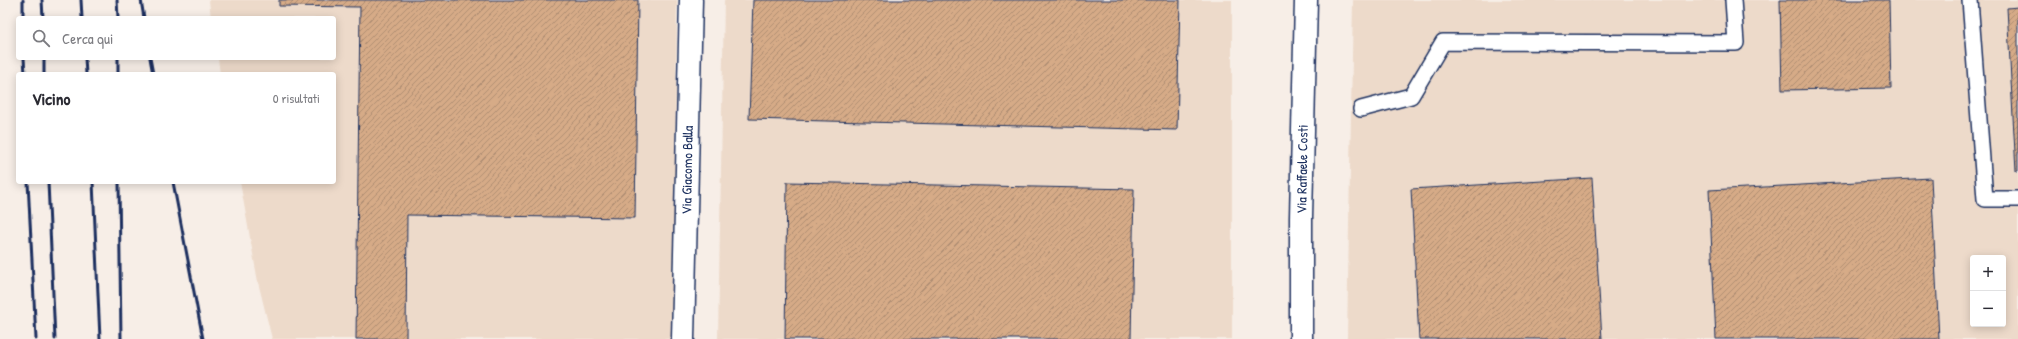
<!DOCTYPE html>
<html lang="it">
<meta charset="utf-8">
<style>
body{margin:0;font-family:"Patrick Hand",sans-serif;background:#f2f2f3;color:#2b2b33}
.controls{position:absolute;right:12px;bottom:12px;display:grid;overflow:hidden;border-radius:4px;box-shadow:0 2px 10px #0003}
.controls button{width:36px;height:36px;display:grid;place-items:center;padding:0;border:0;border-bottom:1px solid #e1e1e2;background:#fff;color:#2b2b33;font:20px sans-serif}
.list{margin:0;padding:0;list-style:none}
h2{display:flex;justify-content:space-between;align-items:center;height:52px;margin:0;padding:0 16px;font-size:17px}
h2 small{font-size:13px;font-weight:400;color:#7c7c81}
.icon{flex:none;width:22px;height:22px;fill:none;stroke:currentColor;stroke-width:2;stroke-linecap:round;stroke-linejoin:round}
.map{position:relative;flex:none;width:2018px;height:339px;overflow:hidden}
.search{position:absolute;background:#fff;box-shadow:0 2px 10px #0003;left:16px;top:16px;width:320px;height:44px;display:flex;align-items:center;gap:10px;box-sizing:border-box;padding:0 14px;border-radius:4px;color:#7c7c81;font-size:15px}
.panel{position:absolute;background:#fff;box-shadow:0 2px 10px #0003;left:16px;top:72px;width:320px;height:112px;border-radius:4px}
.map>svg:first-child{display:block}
.built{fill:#eddaca;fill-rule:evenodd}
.building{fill:url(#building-hatch);stroke:#1b2f5e}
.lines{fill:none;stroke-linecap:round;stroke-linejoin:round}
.lane-casing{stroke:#1b2f5e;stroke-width:18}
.street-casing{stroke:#1b2f5e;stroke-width:25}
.secondary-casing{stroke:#1b2f5e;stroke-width:25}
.lane{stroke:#fff;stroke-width:15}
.street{stroke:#fff;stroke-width:22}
.secondary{stroke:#fff;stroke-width:22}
.rail{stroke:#1b2f5e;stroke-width:3}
.labels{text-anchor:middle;stroke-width:3;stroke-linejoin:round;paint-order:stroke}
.street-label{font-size:14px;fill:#1b2f5e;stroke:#fff}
</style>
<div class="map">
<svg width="2018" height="339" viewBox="0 0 2018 339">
<defs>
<pattern id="building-hatch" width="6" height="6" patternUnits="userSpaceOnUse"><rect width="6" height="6" fill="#d6ab87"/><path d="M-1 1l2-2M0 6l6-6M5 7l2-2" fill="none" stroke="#ad8c72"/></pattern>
</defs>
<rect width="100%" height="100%" fill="#f7eee7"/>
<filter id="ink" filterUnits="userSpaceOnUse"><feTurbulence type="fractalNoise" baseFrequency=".025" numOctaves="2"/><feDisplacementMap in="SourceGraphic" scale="8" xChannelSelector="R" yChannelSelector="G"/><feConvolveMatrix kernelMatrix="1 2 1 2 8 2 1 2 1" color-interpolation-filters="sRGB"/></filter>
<g filter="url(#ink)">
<!-- built -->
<g class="built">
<polygon points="209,0 677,0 673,339 272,339 258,282 240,182 334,182 334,74 220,74 218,58 334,58 334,18 211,18"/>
<polygon points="724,0 1232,0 1232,339 718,339"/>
<path d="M1353,0H2018V339H1347ZM1973,258H2003V324H1973Z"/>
</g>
<!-- building -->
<g class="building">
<polygon points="279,0 638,0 635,218 407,215 406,339 356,339 360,7 279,6"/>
<polygon points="753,0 1180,0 1177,130 749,119"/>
<polygon points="1780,0 1889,0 1891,88 1782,90"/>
<polygon points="2018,7 2018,171 2016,171 2007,8"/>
<polygon points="1592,178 1602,339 1419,339 1411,189"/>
<polygon points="1931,178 1939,339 1716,339 1709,190"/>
<polygon points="787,182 1134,189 1131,339 785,339"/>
</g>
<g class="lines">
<defs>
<g id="lane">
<polyline points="1970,0 1985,199 2018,199"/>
<polyline points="1361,109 1411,96 1443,42 1736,43 1733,0"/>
</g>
<polyline id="street" points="683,339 691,0"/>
<polyline id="secondary" points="1301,339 1301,217 1306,0"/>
</defs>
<!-- lane casing -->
<use href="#lane" class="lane-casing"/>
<!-- street casing -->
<use href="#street" class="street-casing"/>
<!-- secondary casing -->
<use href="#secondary" class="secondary-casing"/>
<!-- lane -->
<use href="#lane" class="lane"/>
<!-- street -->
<use href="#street" class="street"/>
<!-- secondary -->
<use href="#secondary" class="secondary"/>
<!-- rail -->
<g class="rail">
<polyline points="23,0 23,18"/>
<polyline points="42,0 43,18"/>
<polyline points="81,0 82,18"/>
<polyline points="117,0 118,18"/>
<polyline points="141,0 144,18"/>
<polyline points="24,58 25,74"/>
<polyline points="44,58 44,74"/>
<polyline points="85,58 86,74"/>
<polyline points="118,58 118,74"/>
<polyline points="150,58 153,74"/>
<polyline points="28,182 36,339"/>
<polyline points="48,182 55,339"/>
<polyline points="93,182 100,339"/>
<polyline points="119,182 121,339"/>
<polyline points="173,182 203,339"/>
</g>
</g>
</g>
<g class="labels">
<!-- street labels -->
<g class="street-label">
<text transform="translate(1302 169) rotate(-89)" y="5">Via Raffaele Costi</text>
<text transform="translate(687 170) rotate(-89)" y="5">Via Giacomo Balla</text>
</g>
</g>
</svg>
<div class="controls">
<button>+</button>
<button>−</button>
</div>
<div class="search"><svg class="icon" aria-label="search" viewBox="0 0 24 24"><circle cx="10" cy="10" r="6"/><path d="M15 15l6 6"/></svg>Cerca qui</div>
<section class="panel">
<h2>Vicino<small>0 risultati</small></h2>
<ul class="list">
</ul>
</section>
</div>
